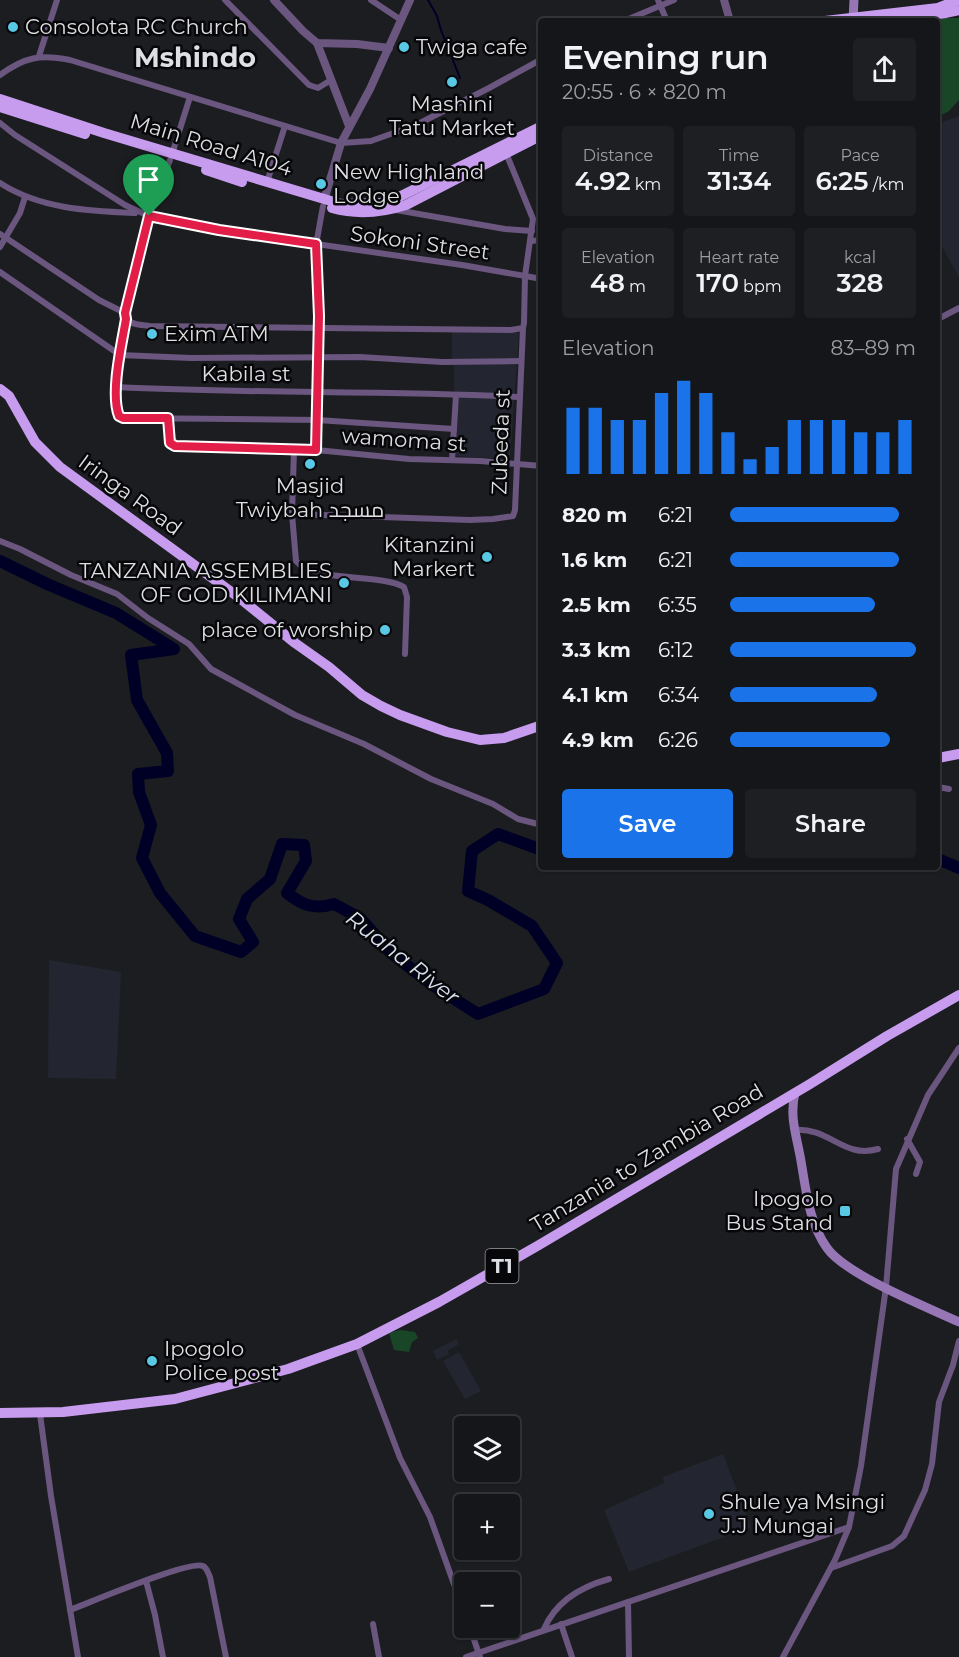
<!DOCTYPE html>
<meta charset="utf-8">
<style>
:root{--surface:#151619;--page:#1e1f22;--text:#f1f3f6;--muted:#9d9fa2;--line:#343538;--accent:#1a73e8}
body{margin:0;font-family:Montserrat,Cairo,sans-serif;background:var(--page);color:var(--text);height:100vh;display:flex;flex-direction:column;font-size:22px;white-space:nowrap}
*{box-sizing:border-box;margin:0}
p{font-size:20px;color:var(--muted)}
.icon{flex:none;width:33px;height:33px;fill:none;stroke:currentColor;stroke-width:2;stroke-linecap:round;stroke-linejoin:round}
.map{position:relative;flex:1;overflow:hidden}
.details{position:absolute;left:538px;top:18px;width:402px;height:852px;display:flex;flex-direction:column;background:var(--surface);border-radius:6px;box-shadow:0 2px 4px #0004,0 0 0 2px var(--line)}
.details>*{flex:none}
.controls{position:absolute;left:454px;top:1416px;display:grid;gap:12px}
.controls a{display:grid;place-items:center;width:66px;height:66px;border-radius:6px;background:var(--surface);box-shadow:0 2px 4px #0004,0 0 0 2px var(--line);font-size:30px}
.pin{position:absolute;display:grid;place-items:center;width:51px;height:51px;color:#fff;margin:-62px -26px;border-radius:50% 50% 50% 0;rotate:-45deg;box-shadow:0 0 6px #0007}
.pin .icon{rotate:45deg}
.round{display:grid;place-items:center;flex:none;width:63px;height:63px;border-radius:6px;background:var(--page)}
.overview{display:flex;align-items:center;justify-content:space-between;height:102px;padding:0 24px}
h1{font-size:33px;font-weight:600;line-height:45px}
.stats{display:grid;grid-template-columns:repeat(3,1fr);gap:9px;height:102px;padding:6px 24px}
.stats div{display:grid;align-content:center;border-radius:6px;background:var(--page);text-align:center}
.stats b{font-size:26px;font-weight:600}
.stats small{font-size:16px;font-weight:400}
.stats p{font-size:16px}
.chart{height:168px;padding:12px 24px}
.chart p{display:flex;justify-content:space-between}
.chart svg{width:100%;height:108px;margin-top:6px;stroke:var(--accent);stroke-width:6}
.action{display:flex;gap:12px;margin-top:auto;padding:12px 24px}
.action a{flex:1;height:69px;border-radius:6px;background:var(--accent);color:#fff;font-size:24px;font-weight:600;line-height:69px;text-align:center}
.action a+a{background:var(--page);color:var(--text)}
ul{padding:0 24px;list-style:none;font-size:20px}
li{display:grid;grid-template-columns:96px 72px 1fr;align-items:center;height:45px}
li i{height:15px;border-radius:8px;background:var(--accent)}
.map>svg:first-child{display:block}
.built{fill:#232630}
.green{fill:#1a4628}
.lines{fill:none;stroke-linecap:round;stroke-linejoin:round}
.stream{stroke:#000026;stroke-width:2}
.river{stroke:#000026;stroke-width:12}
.minor{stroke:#6a567e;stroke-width:6}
.tertiary{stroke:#6a567e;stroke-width:8}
.secondary{stroke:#9776b6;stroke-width:9}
.trunk{stroke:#c79cee;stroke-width:10}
.route-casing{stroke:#fff;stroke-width:12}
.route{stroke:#e11d48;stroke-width:8}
.poi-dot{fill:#58c8e4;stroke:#070709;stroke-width:2}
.labels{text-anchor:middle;stroke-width:5;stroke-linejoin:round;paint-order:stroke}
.shield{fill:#070709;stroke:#9e9ea1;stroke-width:1.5}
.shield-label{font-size:20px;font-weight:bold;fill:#dedfe2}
.poi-label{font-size:21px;fill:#dedfe2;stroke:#070709;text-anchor:start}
.street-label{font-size:21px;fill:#dedfe2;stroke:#070709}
.water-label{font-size:22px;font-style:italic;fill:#d8e1f1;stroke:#070709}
.district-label{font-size:27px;font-weight:bold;fill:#dedfe2;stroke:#070709}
</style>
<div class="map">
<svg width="959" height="1657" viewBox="0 0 959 1657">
<rect width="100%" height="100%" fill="#1c1d21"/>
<g class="built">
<polygon points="959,116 959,277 940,243 938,243 938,127 945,121"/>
<polygon points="452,332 519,333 510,459 454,456 454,364 452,364"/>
<polygon points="49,960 121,972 116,1079 48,1078"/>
<polygon points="456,1339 459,1344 448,1350 449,1354 437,1360 433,1351"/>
<polygon points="459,1352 481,1391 465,1399 443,1361"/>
<polygon points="723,1454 751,1527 629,1572 604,1510 664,1483 663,1477"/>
</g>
<g class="green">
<polygon points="945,18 959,18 959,100 949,111 938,117 938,21 926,21"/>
<polygon points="400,1330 415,1332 418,1338 412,1342 409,1352 394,1350 389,1333"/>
</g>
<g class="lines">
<polyline class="stream" points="428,0 437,16 441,30 460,78"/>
<g class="river">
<path d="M0,561l47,23 69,29 58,36 -43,6 6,45 30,53 1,18 -30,3 1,18 12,33 -9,33 18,35 35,43 46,16 12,-10 -14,-23 8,-20 23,-20 12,-35 22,1 2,16 -19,32c15,12 27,17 47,11l26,14 31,35 43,33 44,28 66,-25 13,-26 -25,-37 -44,-26 -20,-9 4,-40 26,-17 44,16"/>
<polyline points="938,859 959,868"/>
</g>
<g class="minor">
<polyline points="225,0 309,85 318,88 331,80"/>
<polyline points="371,0 401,20"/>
<polyline points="658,0 667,21"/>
<polyline points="624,21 674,0"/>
<polyline points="39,56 57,0"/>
<path d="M0,75c25,-18 40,-21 70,-15l271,83 30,-2 45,-16 73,-37 53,-29"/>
<polyline points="0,123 15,135 125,205 149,216 219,230 462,265 542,279"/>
<polyline points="172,154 190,97"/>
<path d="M170,160l-21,56 -22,87c-4,21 4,21 23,23l361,4 12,-2 1,-5 1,-47 8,-57 -27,-66"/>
<polyline points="267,182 285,126"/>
<path d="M0,183c40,26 89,28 135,30"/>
<polyline points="396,210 505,229 532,231"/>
<polyline points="0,234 99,300 125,313"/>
<polyline points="531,241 542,240"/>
<polyline points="0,247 20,213 25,197"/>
<polyline points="0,272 120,355 191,358 360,357 442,362 520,361"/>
<path d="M126,319c-4,25 -16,74 -7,97l4,2 194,2 137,9"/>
<polyline points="938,319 959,308"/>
<path d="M117,387c133,7 268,3 401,10"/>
<polyline points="168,418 170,443 175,446 316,450 409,459 480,461 542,466"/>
<path d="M294,450l-2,64 4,47c17,22 83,12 108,26l3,10 -2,57"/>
<polyline points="316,450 319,316 316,245 323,206"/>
<polyline points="452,460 456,395"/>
<polyline points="292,514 470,520 493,519 513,516 515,510 523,328"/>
<polyline points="0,541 20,549 71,575 117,594 148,618 189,644 211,669 295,715 364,744 431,779 493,804 518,819 542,825"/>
<polyline points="938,787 949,789"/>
<path d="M794,1130c36,-3 49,29 84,19"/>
<polyline points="907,1139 920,1162 916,1174"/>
<polyline points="357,1344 400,1458 430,1517 465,1615"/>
<polyline points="40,1414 51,1496 78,1657"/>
<polyline points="831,1568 892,1546 904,1536 925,1490 932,1464 939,1402 953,1365 959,1341"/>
<polyline points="146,1581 155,1615 163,1657"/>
<polyline points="628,1602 629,1657"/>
<path d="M70,1610c19,-7 119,-50 133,-44 4,2 5,7 7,11l16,80"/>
<polyline points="373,1624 379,1657"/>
<polyline points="561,1624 572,1657"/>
<polyline points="470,1628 480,1657"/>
<path d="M544,1629c12,-28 36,-42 65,-50"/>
<polyline points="466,1657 849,1527"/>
<polyline points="783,1657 835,1560 849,1527 861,1466 886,1287 896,1169 928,1095 959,1048"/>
</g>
<g class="tertiary">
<polyline points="274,0 303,31 317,43 357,44 389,48"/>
<polyline points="724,0 730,21"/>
<polyline points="317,43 349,126"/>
<polyline points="324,200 341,143 370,89 410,0"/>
</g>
<g class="secondary">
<polyline points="853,21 854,0"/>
<path d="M795,1093c-6,24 2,44 6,68 5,29 8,62 26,87 19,27 100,59 132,74"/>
</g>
<g class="trunk">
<polyline points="825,21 938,8 958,0"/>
<polyline points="888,21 946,13 959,10"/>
<polyline points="0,99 104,133 341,204 380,203 395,199 542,126"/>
<polyline points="0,107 85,134"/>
<polyline points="206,170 242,182"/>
<path d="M332,208c25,7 49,5 74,-3l136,-70"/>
<polyline points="0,389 9,396 35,442 60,467 241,599 295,643 329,667 362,695 381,706 400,715 447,732 480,740 504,738 542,725"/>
<polyline points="938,758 959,754"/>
<polyline points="0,1413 63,1412 175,1399 288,1369 357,1344 439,1302 539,1245 810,1084 887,1036 959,995"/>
</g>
</g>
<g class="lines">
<g class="route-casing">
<path id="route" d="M149,216l70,14 97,14 3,72 -3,134 -141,-4 -5,-3 -2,-25h-45l-4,-2c-9,-23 3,-73 7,-97l-1,-6z"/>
</g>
<use href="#route" class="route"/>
</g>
<g class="poi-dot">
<circle cx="13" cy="27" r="6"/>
<circle cx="404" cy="47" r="6"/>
<circle cx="452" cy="82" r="6"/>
<circle cx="321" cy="184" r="6"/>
<circle cx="152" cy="334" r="6"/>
<circle cx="310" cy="464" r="6"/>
<circle cx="487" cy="557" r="6"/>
<circle cx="344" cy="583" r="6"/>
<circle cx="385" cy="630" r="6"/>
<rect x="839" y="1205" width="12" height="12" rx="3"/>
<circle cx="152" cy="1361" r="6"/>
<circle cx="709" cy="1514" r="6"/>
</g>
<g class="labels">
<rect class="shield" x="485.5" y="1249" width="33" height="34" rx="4.5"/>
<g class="shield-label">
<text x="502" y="1273">T1</text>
</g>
<g class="poi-label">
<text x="25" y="34">Consolota RC Church</text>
<text x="416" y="54">Twiga cafe</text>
<text x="452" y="111" text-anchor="middle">Mashini<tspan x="452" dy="24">Tatu Market</tspan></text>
<text x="333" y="179">New Highland<tspan x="333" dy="24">Lodge</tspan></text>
<text x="164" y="341">Exim ATM</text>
<text x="310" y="493" text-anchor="middle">Masjid<tspan x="310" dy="24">Twiybah مسجد</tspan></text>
<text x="475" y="552" text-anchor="end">Kitanzini<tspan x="475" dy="24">Markert</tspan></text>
<text x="332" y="578" text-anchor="end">TANZANIA ASSEMBLIES<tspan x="332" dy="24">OF GOD KILIMANI</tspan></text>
<text x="373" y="637" text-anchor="end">place of worship</text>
<text x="833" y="1206" text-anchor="end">Ipogolo<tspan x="833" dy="24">Bus Stand</tspan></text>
<text x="164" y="1356">Ipogolo<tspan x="164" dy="24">Police post</tspan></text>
<text x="721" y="1509">Shule ya Msingi<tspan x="721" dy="24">J.J Mungai</tspan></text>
</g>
<g class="street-label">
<text transform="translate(211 145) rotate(17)" y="7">Main Road A104</text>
<text transform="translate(420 243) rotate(8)" y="7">Sokoni Street</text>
<text x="246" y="381">Kabila st</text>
<text transform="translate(404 440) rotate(4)" y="7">wamoma st</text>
<text transform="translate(501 442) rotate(-88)" y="7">Zubeda st</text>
<text transform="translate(130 495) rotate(36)" y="7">Iringa Road</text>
<text transform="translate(647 1158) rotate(-31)" y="7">Tanzania to Zambia Road</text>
</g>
<g class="water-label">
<text transform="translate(403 957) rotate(38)" y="8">Ruaha River</text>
</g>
<g class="district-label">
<text x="195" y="67">Mshindo</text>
</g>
</g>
</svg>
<div class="controls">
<a><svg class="icon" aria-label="layers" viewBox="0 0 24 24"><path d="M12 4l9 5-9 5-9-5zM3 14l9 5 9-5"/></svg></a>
<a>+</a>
<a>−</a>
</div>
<div class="pin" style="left:149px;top:216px;background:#1e9e55"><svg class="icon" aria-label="arrive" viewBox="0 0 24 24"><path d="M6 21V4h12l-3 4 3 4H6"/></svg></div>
<section class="details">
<div class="overview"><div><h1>Evening run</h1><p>20:55 · 6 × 820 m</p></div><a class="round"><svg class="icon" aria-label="share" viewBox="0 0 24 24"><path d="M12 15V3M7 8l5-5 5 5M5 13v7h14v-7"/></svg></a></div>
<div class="stats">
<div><p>Distance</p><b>4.92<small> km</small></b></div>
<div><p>Time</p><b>31:34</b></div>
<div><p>Pace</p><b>6:25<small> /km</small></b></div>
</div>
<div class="stats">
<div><p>Elevation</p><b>48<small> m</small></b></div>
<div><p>Heart rate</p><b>170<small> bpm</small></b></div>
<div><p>kcal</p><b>328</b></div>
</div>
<div class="chart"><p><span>Elevation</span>83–89 m</p>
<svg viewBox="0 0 160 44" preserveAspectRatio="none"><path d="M5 44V17M15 44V17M25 44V22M35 44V22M45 44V11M55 44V6M65 44V11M75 44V27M85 44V38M95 44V33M105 44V22M115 44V22M125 44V22M135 44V27M145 44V27M155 44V22"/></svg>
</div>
<ul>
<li><b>820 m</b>6:21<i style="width:91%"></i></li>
<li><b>1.6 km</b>6:21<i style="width:91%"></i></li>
<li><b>2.5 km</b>6:35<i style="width:78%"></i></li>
<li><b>3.3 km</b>6:12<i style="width:100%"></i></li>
<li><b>4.1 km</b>6:34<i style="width:79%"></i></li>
<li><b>4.9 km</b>6:26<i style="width:86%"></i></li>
</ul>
<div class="action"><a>Save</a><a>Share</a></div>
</section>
</div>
